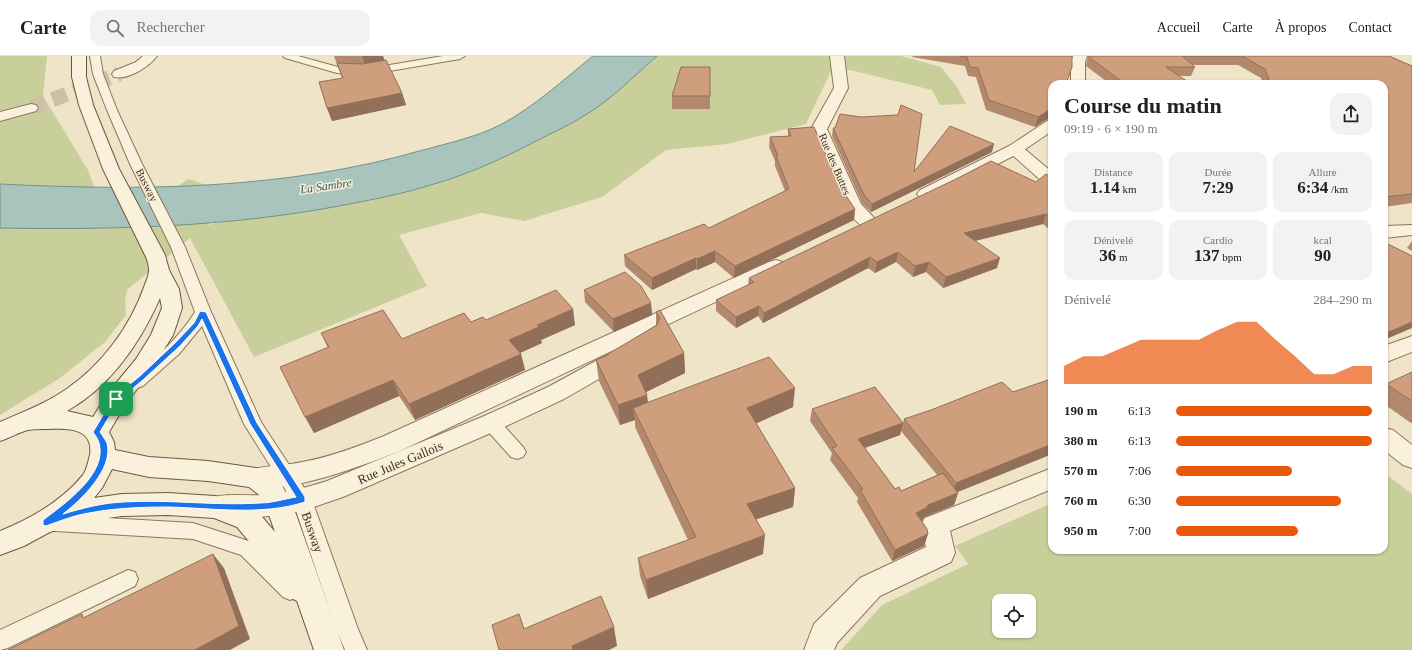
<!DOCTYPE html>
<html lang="fr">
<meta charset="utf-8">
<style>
:root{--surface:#fff;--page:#f2f2f2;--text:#222;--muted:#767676;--line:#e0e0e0;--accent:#ea580c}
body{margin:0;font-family:"Times New Roman",serif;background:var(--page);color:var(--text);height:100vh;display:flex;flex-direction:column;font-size:15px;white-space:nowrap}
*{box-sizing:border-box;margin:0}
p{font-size:13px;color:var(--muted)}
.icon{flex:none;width:22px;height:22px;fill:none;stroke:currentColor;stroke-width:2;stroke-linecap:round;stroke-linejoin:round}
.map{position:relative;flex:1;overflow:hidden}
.side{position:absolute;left:1048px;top:24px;width:340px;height:474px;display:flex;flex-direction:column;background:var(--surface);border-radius:12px;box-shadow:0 1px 3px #0004}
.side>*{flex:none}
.tools{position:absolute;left:992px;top:538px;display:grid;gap:8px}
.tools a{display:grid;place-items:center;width:44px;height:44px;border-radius:8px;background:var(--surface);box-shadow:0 1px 3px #0004;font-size:20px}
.pin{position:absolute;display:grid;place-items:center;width:34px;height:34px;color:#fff;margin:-17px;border-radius:8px;box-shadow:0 2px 6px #0006}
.round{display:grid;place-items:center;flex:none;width:42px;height:42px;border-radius:12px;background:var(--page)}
.overview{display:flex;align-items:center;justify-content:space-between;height:68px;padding:0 16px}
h1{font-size:22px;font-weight:600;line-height:30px}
.metrics{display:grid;grid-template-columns:repeat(3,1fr);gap:6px;height:68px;padding:4px 16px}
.metrics div{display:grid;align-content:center;border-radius:10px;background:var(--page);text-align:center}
.metrics b{font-size:17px;font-weight:600}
.metrics small{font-size:11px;font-weight:400}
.metrics p{font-size:11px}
.chart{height:112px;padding:8px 16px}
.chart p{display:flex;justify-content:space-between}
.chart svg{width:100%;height:72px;margin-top:4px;fill:var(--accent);opacity:.7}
ul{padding:0 16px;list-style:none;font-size:13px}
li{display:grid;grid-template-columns:64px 48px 1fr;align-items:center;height:30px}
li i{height:10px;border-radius:5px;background:var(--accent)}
header{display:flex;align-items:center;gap:24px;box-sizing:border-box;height:56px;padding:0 20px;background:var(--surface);border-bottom:1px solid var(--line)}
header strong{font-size:19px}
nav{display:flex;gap:22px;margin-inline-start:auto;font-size:14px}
.search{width:280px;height:36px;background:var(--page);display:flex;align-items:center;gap:10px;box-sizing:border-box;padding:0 14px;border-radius:12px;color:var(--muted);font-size:15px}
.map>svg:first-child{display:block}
.green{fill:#c9cf9b;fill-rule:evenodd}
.water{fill:#a9c4bc;stroke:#6f938a}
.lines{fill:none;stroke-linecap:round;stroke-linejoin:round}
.minor-tunnel{stroke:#ccc0a6;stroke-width:15;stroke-dasharray:15 8;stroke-linecap:butt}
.service-casing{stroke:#8d765c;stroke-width:2}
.pedestrian-casing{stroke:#8d765c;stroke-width:2}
.minor-casing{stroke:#8d765c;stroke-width:2}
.tertiary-casing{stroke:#8d765c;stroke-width:2}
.secondary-casing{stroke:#6f573f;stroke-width:2}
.service{fill:#faf1dc;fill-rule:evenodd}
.pedestrian{fill:#faf1dc;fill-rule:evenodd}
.minor{fill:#faf1dc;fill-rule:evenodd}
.tertiary{fill:#faf1dc;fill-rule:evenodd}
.secondary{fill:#faf1dc;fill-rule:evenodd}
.wall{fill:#b2896c;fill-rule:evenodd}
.shaded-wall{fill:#916f58}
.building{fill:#cf9f7d;stroke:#916f58}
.route{fill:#1a73e8;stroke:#fff;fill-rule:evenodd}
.labels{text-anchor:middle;stroke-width:3;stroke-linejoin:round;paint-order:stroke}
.far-street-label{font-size:11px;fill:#3d2e20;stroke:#f7eed8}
.far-water-label{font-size:12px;font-style:italic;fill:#2f5d5a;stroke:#f7eed8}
.street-label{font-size:13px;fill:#3d2e20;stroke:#f7eed8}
</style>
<header>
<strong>Carte</strong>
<div class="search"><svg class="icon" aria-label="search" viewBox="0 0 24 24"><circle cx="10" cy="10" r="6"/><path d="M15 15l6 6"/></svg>Rechercher</div>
<nav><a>Accueil</a><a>Carte</a><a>À propos</a><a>Contact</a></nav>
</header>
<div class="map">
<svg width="1412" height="594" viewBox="0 0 1412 594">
<rect width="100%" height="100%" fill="#f0e4c8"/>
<g class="green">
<polygon points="0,0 47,0 43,40 88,114 109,172 189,123 239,141 207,169 421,127 644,0 901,0 941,11 957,31 966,48 940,49 932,34 850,14 831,15 806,68 727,88 666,94 602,141 524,165 481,157 399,179 427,230 254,301 190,182 127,234 125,245 126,259 105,286 60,322 0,359"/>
<path d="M1384,417l28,21v156h-571l41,-45 86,-41 -13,-18 97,-43v47h332zM999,545h30v30h-30z"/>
</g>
<path class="water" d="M593,0h64c-23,20 -44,42 -70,58 -15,10 -31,17 -47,25 -34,18 -68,34 -106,45 -31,10 -64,16 -95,22 -112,21 -226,24 -339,22v-44c142,7 285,6 423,-34 26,-7 53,-13 77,-25 34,-18 63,-45 93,-69z"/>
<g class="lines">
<polyline class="minor-tunnel" points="31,52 119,18"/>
<g class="service-casing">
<g id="service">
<path d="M90,0h10l3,18 14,36 25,54 43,83 26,65 50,110 51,78 46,129 9,21h-22l-9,-21 -43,-127 -49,-78 -42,-98 -23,28 -36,32 -6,2 -6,-2 -2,-4 2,-4c24,-19 48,-40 64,-66l-24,-65 -41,-83 -23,-54 -14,-36z"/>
<polygon points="283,0 298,0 338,11 366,13 443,0 465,0 460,3 366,19 337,17 285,2"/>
<polygon points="491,360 497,362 523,391 526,396 523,401 517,403 511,401 485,372 482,367 485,362"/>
<polygon points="55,459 193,467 255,487 297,527 301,534 297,541 290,544 283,541 241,499 193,483 55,475 48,473 45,467 48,461"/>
<polygon points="128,514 135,516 138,523 135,530 8,592 0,594 0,574"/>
</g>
</g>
<g class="pedestrian-casing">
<polygon id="pedestrian" points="935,459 945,462 949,470 955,497 951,506 880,540 837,587 834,594 804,594 814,568 860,522 926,491 921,470 925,462"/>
</g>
<g class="minor-casing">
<g id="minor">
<path d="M143,0h14c-8,11 -29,24 -43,21l-2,-3 2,-3 22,-9z"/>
<path d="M830,0h14l4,32 -21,41 34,75 17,18 -3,4c-4,1 -8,2 -12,0 -21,-10 -42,-74 -52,-97l23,-41z"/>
<polygon points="31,48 36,49 38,52 36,55 0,65 0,56"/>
<polygon points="1015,88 1021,90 1052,116 1052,130 1046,129 1009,96 1007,93 1009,90"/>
<polygon points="1412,169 1412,179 1384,182 1384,170"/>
<polygon points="1412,280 1412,296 1384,307 1384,290"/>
<polygon points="1384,372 1393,374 1412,389 1412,412 1403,409 1384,394"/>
<polygon points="1052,412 1052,433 935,481 925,478 921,470 925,462"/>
</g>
</g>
<g class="tertiary-casing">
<g id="tertiary">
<polygon points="1073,0 1087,0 1085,6 1085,28 1071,28 1071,6"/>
<polygon points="1052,63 1052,75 1021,96 932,142 926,143 920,142 917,138 920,134 1009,90 1047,65"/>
<path d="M776,204l7,2 3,4 -3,4 -381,180c-35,14 -119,47 -155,35l-4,-7 4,-7c17,-6 37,-5 55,-9 28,-5 55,-15 82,-26l385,-174z"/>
<path d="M624,291l8,3 3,5 -3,5 -68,39 -64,30 -157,68 -41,14 -41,6 -46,1 -9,-3 -4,-8 4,-8c17,-6 36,-3 55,-4 23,-2 45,-7 66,-14l155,-64 66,-30 68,-37z"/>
</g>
</g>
<g class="secondary-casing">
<path id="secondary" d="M72,0h14v21l7,28 26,64 46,86 4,15 10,19 3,19 -9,27 -21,34 -27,36 -16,27 5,10 1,8 34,7 59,4 48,7 9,3 16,13 11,19 52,147h-30l-17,-49 -8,-4 -21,-33 -31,-37 -23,-9 -46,-3 -46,1 -34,5 -38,11 -26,14 -24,9v-24c30,-12 62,-30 83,-56 4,-6 5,-13 7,-20 4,-28 -24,-27 -43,-26 -6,0 -13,0 -19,1 -9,2 -18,8 -28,11v-19c23,-10 47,-19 68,-34 34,-24 62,-61 76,-101 2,-5 5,-12 5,-17 0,-5 -2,-11 -4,-15l-42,-86 -24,-64 -7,-28zM160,242l2,10 -11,27 -15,24 -28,34 -15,24 -26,-6c44,-25 73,-68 93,-113zM112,413l37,8 59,4 41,6 14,11 12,34 -18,-21 -42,-15 -47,-3 -46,1 -28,4 8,-10z"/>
</g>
<use href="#service" class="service"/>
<use href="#pedestrian" class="pedestrian"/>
<use href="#minor" class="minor"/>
<use href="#tertiary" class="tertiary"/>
<use href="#secondary" class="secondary"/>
</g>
<g class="wall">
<polygon points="334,0 383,0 384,5 402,37 406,49 332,65 327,52 342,22"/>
<polygon points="913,0 1072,0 1072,11 1066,28 1052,28 1046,64 1035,71 986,54 976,21 968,20 965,10 912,1"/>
<polygon points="1088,0 1389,0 1412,10 1412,147 1384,151 1384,28 1263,28 1261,22 1238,9 1192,9 1195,11 1191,20 1179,20 1191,28 1110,28 1086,10"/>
<polygon points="710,11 710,53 672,53 672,40"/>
<polygon points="833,72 835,72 914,116 992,96 871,156 862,147 832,80"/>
<polygon points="788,73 840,131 855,153 854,164 734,222 715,206 697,214 696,213 652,234 625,210 624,199 709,172 785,135 775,110 775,105 769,91 770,81 788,80"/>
<polygon points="1049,120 1052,121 1052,176 1043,168 975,185 997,212 943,232 926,216 913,221 896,206 875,217 868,212 763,267 758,260 736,272 716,255 716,244 748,229 749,222 1036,126"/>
<polygon points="1412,185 1412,195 1407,192"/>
<polygon points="584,234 651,247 652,259 614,276 585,246"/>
<polygon points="660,254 684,297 685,317 646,336 648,346 793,351 756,367 795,432 793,451 756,463 763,498 648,543 640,520 638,502 688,484 635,371 635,364 620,369 599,325 596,304 608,299 656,269 656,256"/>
<polygon points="471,266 575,269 541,284 542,287 520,297 521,298 525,314 415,364 399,340 314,377 280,311 328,292 321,277 402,283"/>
<polygon points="1412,316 1412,366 1411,367 1384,348 1384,331 1386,328"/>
<path d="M1052,326v72l-94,38 -4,13 -30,12 -2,3 -1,1 7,13 -4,12 -32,15 -35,-59 1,-4 -28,-38 2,-7 -22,-32 2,-12 91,14 1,-4zM901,375l36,44 -36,16 -6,-2 -30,-41 35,-13z"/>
</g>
<g class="shaded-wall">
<polygon points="362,0 383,0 386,8 366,11"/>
<polygon points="402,37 406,49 332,65 327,52"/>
<polygon points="1052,53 1052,62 1046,64 1035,71 1038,61 1049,54"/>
<polygon points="994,88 992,96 871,156 872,148"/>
<polygon points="855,153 854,164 734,222 735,210"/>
<polygon points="1046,158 1043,168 962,188 964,177"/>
<polygon points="715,195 715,206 697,214 697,203"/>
<polygon points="898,196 896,206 875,217 877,206"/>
<polygon points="870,201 868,212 763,267 764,257"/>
<polygon points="696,202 696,213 652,234 652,222"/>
<polygon points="1000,202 997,212 943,232 946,221"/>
<polygon points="929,206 926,216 913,221 915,210"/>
<polygon points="651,247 652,259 614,276 613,263"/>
<polygon points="759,250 758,260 736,272 736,261"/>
<polygon points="573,253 575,269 541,284 542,287 513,300 509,284 537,269"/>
<polygon points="1412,266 1412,272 1384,284 1384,278"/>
<polygon points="684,297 685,317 640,339 638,319"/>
<polygon points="521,298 525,314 415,364 409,348"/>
<polygon points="393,324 399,340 314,377 305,361"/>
<polygon points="795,332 793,351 746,372 747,352"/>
<polygon points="647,339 649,360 633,352 635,364 620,369 618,349"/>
<polygon points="903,367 900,379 856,395 858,383"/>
<polygon points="1052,388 1052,398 952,438 956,427"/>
<polygon points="795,432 793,451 746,467 747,448"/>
<polygon points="958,437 954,449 924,461 922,464 912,469 916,457 928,449"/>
<polygon points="928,478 924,490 892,505 895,494"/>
<polygon points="765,479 763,498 648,543 646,524"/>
<polygon points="213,498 224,512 250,583 230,594 195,594"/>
<polygon points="614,571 617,590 609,594 573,594 572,590"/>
</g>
<g class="building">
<polygon points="959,0 1072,0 1072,11 1066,28 1052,28 1052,53 1049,54 1038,61 989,44 978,12 970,11 967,1"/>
<polygon points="1090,0 1389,0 1412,10 1412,138 1384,141 1384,28 1271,28 1265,13 1242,0 1182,0 1195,11 1166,11 1191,28 1125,28 1089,1"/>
<polygon points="386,4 402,37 327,52 319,26 343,22 337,7 362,8"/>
<polygon points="681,11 710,11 710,40 672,40"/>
<polygon points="901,49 922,58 914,116 950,70 994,88 872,148 864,139 833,72 835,72 840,58 861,61 898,59"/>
<polygon points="814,71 840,131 855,153 735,210 715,195 697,203 696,202 652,222 624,199 704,168 709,172 789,133 776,100 778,100 770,81 791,80 788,73"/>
<polygon points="991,105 1036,126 1046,118 1049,120 1052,121 1052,163 1046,158 964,177 1000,202 946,221 929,206 915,210 898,196 877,206 870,201 764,257 759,250 736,261 716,244 754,226 749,222 956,123"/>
<polygon points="1384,186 1412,200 1412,266 1384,278"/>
<polygon points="625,216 641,230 651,247 613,263 584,234"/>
<polygon points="556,234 573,253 537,269 539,271 509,284 521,298 409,348 393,324 305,361 280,311 329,291 321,277 383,254 402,283 464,257 471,266 483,261 486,264"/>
<polygon points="660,254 684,297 638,319 647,339 618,349 596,304 608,299 608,298 657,269 660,262 656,256"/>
<polygon points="769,301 795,332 747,352 795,432 747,448 765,479 646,524 638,502 696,481 633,352"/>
<polygon points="1412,316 1412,345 1386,328"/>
<polygon points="1048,324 1051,327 1052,326 1052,388 956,427 904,363 931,354 1002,326 1013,336"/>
<polygon points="875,331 903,367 858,383 895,433 899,431 901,435 943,417 958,437 928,449 926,452 916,457 927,473 928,478 895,494 860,434 863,433 832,392 837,390 812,353"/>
<polygon points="213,498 239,570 195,594 8,594 82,558 83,562"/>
<polygon points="601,540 614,571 572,590 573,594 499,594 492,569 519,558 524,573"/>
</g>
<path class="route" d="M200,255l6,1 51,111 48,74v5c-43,14 -93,6 -137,5 -26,0 -53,1 -79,6 -14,2 -29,8 -43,13l-3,-1v-5c20,-15 65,-46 56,-77 -1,-4 -4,-8 -6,-11l21,-35 26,-21 35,-33 19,-20zM202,263l48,105 46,73c-12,2 -24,6 -36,6 -46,3 -91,-4 -137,-1 -21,1 -40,6 -60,12 18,-14 51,-45 44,-71 -2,-4 -5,-8 -7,-11l19,-32 25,-21 36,-33 18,-20z"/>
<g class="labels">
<g class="far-street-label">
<text transform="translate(835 108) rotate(67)" y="4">Rue des Buttes</text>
<text transform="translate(147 129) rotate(63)" y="4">Busway</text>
</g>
<g class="far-water-label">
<text transform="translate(326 130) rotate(-8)" y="4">La Sambre</text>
</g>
<g class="street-label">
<text transform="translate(400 406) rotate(-23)" y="5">Rue Jules Gallois</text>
<text transform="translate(313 476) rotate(71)" y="5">Busway</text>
</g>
</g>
</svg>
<div class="tools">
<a><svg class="icon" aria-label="locate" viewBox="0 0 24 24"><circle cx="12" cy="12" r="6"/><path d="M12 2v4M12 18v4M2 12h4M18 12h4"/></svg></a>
</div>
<div class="pin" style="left:116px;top:343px;background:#1e9e55"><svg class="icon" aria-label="arrive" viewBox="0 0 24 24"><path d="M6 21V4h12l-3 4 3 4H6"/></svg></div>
<section class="side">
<div class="overview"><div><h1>Course du matin</h1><p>09:19 · 6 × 190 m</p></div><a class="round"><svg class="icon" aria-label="share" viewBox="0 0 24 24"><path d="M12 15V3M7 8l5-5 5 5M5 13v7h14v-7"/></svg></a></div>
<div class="metrics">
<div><p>Distance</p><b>1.14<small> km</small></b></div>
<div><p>Durée</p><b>7:29</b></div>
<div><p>Allure</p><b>6:34<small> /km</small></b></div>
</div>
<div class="metrics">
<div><p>Dénivelé</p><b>36<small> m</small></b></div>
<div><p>Cardio</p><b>137<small> bpm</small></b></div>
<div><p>kcal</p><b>90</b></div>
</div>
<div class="chart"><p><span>Dénivelé</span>284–290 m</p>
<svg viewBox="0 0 160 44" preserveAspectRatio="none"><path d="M0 44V33L10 27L20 27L30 22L40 17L50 17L60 17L70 17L80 11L90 6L100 6L110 17L120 27L130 38L140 38L150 33L160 33V44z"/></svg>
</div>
<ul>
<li><b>190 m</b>6:13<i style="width:100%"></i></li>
<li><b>380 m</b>6:13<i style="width:100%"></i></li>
<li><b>570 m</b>7:06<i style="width:59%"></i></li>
<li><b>760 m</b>6:30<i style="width:84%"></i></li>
<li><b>950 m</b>7:00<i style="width:62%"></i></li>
</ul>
</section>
</div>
